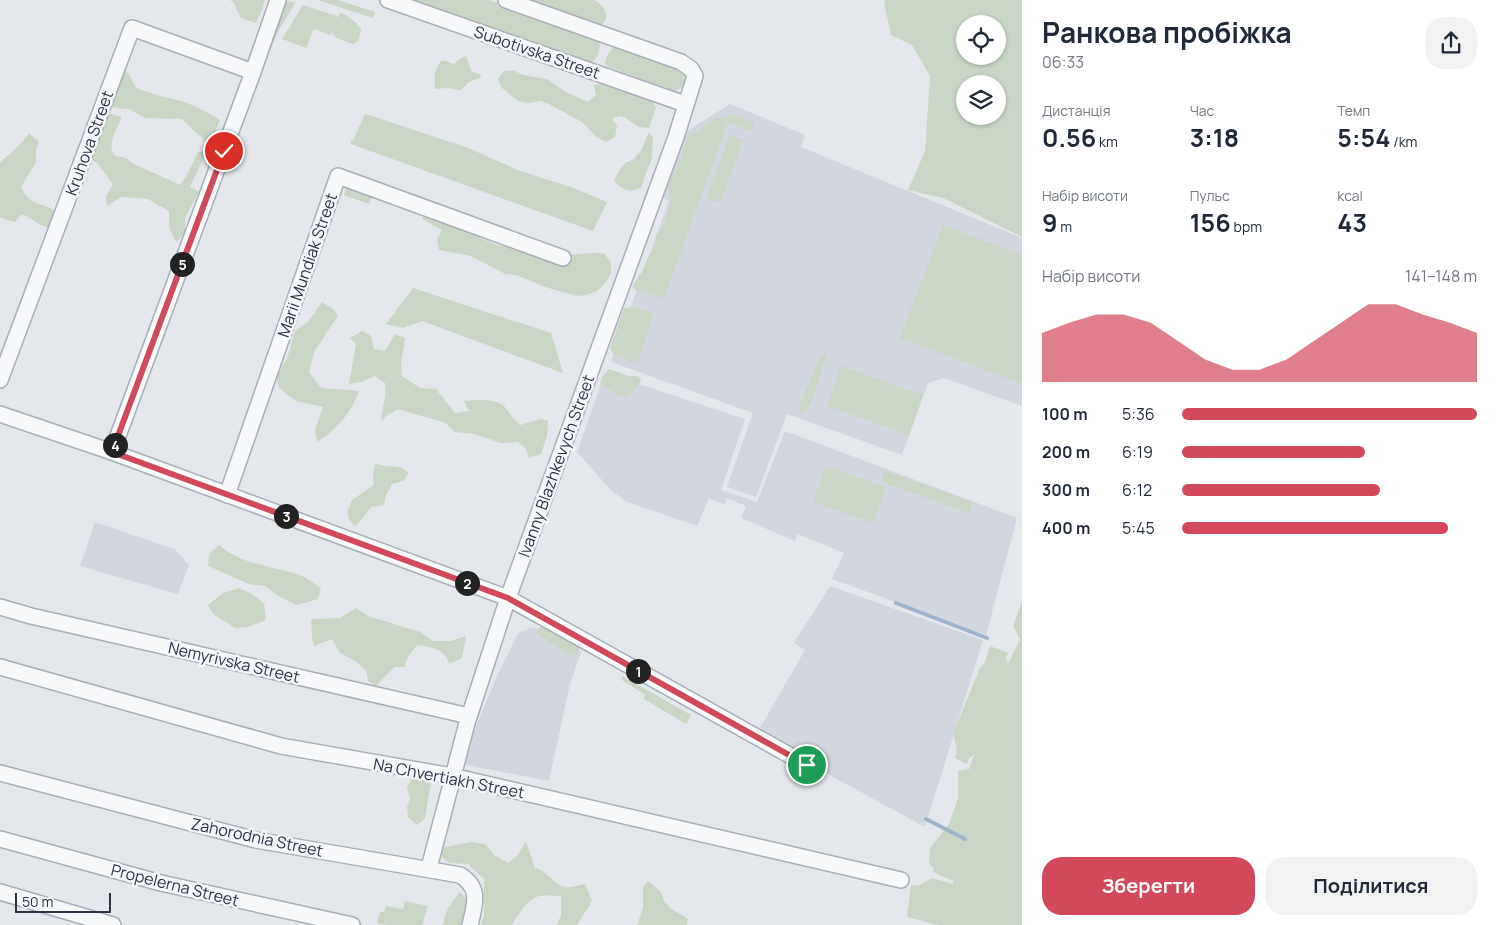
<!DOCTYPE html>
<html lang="uk">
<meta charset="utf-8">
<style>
:root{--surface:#fff;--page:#f2f2f3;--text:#1f2937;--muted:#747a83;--accent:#d1495b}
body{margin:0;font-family:Manrope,sans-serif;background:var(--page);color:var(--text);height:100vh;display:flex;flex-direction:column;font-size:19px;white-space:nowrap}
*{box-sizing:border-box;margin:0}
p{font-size:16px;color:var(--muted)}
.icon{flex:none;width:28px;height:28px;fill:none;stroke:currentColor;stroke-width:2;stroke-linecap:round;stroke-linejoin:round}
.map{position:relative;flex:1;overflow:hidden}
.details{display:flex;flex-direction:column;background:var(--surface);width:475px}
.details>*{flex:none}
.controls{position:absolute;left:956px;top:15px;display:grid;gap:10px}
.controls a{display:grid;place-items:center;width:50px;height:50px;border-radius:50%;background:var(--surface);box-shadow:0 1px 4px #0004;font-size:25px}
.scale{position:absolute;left:15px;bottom:12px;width:96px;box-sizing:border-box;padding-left:5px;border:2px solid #2b3445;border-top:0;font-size:14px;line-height:18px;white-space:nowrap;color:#2b3445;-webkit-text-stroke:4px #f4f6f9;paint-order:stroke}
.pin{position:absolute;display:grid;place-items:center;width:42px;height:42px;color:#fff;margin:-21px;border:2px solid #fff;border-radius:50%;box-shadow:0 1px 5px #0007}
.km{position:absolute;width:25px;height:25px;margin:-12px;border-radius:50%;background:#222;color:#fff;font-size:14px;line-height:25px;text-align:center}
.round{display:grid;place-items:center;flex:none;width:52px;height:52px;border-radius:20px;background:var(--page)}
.headline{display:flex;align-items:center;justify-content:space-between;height:85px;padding:0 20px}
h1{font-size:28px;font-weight:700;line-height:38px}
.metrics{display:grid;grid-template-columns:repeat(3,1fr);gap:8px;height:85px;padding:5px 20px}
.metrics div{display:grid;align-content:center}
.metrics b{font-size:25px;font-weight:700}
.metrics small{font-size:14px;font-weight:400}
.metrics p{font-size:14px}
.chart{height:140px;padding:10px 20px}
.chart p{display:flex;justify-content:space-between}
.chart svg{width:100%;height:90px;margin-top:5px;fill:var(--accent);opacity:.7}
.cta{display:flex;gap:10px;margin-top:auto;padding:10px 20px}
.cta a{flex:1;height:58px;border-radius:20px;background:var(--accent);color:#fff;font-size:20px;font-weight:700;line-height:58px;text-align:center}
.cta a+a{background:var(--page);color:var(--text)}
ul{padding:0 20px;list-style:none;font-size:16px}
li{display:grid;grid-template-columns:80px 60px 1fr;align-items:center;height:38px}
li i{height:12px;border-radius:6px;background:var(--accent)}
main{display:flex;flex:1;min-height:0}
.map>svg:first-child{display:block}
.built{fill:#d2d6de}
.green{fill:#c9d6c5;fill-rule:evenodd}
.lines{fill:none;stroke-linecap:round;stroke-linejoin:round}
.stream{stroke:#9fb4cc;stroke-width:4}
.minor-casing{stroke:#a9aeb7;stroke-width:18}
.minor{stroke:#f7f8fa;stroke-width:15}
.route-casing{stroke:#fff;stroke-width:10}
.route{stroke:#d1495b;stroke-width:6}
.labels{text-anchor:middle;stroke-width:5;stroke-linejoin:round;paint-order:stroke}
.street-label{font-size:16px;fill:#2b3445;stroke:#f4f6f9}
</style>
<main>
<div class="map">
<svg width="1022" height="925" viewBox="0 0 1022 925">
<rect width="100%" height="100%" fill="#e4e7ec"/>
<g class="built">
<polygon points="730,104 805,135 801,147 1022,238 1022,406 944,378 928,383 902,455 787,414 756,497 727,487 753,413 611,362 669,201 660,196 684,133"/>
<polygon points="605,373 745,419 721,490 757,502 785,431 1017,518 986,635 832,579 844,553 798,534 795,541 741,518 746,506 727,498 724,504 709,498 697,526 625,501 610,489 577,452"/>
<polygon points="95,522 174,549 189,565 178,594 80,566"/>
<polygon points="830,586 983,640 925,827 756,735 805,650 794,643"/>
<polygon points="530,628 540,628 581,652 570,684 549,781 467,765 463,757 497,676 518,633"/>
</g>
<g class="green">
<polygon points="230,0 265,0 262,10 256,23 241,18 233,2"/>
<polygon points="284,0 295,3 279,30 271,48 266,45"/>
<polygon points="318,0 338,0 375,12 373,18"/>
<path d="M403,0h86l107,37c7,7 3,17 -2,24l-7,3z"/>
<path d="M514,0h80c11,5 18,20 5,26z"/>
<path d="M885,0h137v237l-79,-39 -35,-8 17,-39 5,-75 -18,-31 -21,-10 -7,-33zM965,24h33v32h-33zM965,84h33v32h-33z"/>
<path d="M303,5l34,11v2l4,-5c9,4 15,9 20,16l-2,11 -6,4 -17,-6 -4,-6 -2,3 -16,-6 -8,19 -24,-9z"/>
<path d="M618,45l57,18 9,9 1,9 -4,7 -6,3 -67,-24 -3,-3c1,-8 5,-16 13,-19z"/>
<path d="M466,56l5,15 10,4 -1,3 -11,4 -8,8 -14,-2 -12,1c-1,-12 -1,-20 7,-29l12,4 6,-5z"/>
<path d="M124,69l6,7 6,12c15,6 30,9 45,13 14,4 27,12 39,19l-11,25 -27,-26 -37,-1 -16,-9 -21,-2z"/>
<polygon points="513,70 523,75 547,79 564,91 588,102 596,95 594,85 604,84 623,91 652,99 656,108 649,128 639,127 622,116 612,118 617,126 615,137 606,142 596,137 582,122 549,104 540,101 529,103 518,101 502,88 498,79 504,71"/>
<path d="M105,112l17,5c-5,12 -16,28 -7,39l11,2 6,5 48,22 6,-8 12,-25 9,-1 -17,36 9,5 -14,26v15l-9,9 -7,-14v-17l-21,-12 -27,-2 -14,9 -1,-10 7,-12 -17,-22 -9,-3z"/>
<polygon points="365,114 466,147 520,171 571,187 607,202 593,231 351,144 350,141 353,140"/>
<path d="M732,114l22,9 -3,8 -23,-9 -64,176c-10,-4 -28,-4 -32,-12l11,-16 5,-13 7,-9 1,-12 6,-7 10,-29 -4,-4 3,-20 5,-5 12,-35 15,-8 5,-6 8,-4h7z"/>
<path d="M649,132l4,5 -1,21 -8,20 -3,10c-12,5 -19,2 -27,-8l5,-9 6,-8 9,-4 7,-8z"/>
<path d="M29,133l10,9 -3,8v12l-15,25c8,18 18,15 33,23v8l-5,10c-10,-2 -17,-10 -27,-14l-7,8 -8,-2 -7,-3v-54c10,-10 21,-18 29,-30z"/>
<polygon points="730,135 743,140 720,203 706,198"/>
<polygon points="348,184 373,194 369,204 344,195"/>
<path d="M426,212l70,33 68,8c14,4 27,-2 41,1l6,9v11l-6,9 -8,8 -10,4 -10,1 -32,-9 -29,-12 -11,-1 -34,-18 -32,-6 -2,-11 5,-9 -20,-11z"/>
<polygon points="943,225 1022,255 1022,384 900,338"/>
<polygon points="413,288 551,333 563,373 422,321 403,328 386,324"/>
<path d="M322,302l11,7 5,7 -23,34 -6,22 12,16 38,3c-8,22 -22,38 -42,51l-2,-12 8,-23 -27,-6 -17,-13 -3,-12 11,-17 8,-28 13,-9z"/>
<polygon points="635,307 654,314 637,363 614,355 610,348 624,308"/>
<path d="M362,331l9,5 3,13 11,2 10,-17 10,4 -4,26 1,12 18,12 16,1 19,24 14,-2 -5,-10c11,-1 31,-3 40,5 5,6 9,13 16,19l21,-6 7,2 -1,15 -6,18 -12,4 -3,-9 -8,-7 -17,1 -27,-9 -19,-2 -9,-9 -48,-14 -12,7 -5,5c1,-13 6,-25 4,-38l-10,-7 -14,6 -12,2 7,-40 -6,-6z"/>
<path d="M822,354l4,1 -2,7c-4,12 -11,45 -22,52l-2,-2 -1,-7z"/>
<polygon points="841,366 923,395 909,435 827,406"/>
<polygon points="609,369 629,376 636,376 641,379 640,383 628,397 621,397 600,384 602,377"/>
<path d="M376,463c14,7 21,-1 33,10l-6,8 -11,3 -6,11 -2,10 -13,2 -9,12 -7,7 -5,-5 -3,-9 5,-12 22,-15 -1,-13z"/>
<polygon points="826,466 886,487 873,523 813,502"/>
<polygon points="885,471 973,502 969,513 881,482"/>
<path d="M219,545c21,19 51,21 78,29 8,2 16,9 24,14l-3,11 -21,6 -17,-8 -15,-11 -16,-2 -41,-18 1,-12z"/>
<polygon points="239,588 252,594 264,603 266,620 248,627 235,628 213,614 208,605 223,593"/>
<polygon points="1022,601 1022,925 938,925 907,917 911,885 918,886 932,878 953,884 953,881 933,872 934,868 929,864 930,848 949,824 958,798 958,771 969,769 974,755 969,758 967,764 955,758 957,749 953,734 979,670 985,662 990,646 1008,653 1006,657 1008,664 1020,639 1013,626"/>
<path d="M356,608l12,8 52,16 13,9h18l15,-5 -4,22 -13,6c-3,-15 -19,-17 -32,-19l-8,10 -5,12h-10l-18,19 -8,-5 -2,-11 -11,-9 -15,-8 -8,-14 -18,7 -2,-9 -1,-18 29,-1z"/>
<path d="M545,623l29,16 6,9 -5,9c-14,-7 -26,-16 -39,-24l3,-5z"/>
<polygon points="622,676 691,715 686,724 644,699 645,695 622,680"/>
<polygon points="413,775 427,775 431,780 425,819 417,825 408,817 407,807 410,799 407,788"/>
<path d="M471,842l14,2 9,11 14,8 9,-7 9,-14 9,26c14,4 18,16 30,19 6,1 14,-2 20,-3l7,17 -15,24h-21l5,-9v-20c-20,-1 -28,-3 -40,15 -3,5 -6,8 -9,14h-31l3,-10v-36l-16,-15 -19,-1 -7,-6v-9z"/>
<polygon points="648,881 661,892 664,901 670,908 688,919 687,925 637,925 643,908 643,887"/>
<path d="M460,892c11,10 11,18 10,33h-28l6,-17z"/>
<polygon points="405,901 428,906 422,925 386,925 377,923 380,912 384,912 386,906 403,909"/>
</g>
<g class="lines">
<g class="stream">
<polyline points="896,603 987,638"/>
<polyline points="926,819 965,839"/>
</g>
<g class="minor-casing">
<g id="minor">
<polyline points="388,0 685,104"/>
<polyline points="0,380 132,28 253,72"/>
<polyline points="0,414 112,452 508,598 807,765"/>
<polyline points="112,452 253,72 278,0"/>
<polyline points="227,495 338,176 563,258"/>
<polyline points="0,607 31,616 469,716"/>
<polyline points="0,667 281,746 452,776 901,880"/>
<path d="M0,773l256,67 204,35c21,13 15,29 10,50"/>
<polyline points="0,839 161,883 352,925"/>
<polyline points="429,868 467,723 508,598 676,137 695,76 691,69 681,62 506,0"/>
<polyline points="0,892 113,925"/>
</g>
</g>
<use href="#minor" class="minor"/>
</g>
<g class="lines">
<g class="route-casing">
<polyline id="route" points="224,151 112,452 508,598 807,765"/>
</g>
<use href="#route" class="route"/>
</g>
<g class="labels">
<g class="street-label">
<text transform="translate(537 52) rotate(19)" y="6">Subotivska Street</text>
<text transform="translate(89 143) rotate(-70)" y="6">Kruhova Street</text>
<text transform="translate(307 265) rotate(-71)" y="6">Marii Mundiak Street</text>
<text transform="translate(556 466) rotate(-70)" y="6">Ivanny Blazhkevych Street</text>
<text transform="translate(234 662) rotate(13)" y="6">Nemyrivska Street</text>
<text transform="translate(449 778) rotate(11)" y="6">Na Chvertiakh Street</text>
<text transform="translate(257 837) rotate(12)" y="6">Zahorodnia Street</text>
<text transform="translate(175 885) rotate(14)" y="6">Propelerna Street</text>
</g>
</g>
</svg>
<div class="controls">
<a><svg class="icon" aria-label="locate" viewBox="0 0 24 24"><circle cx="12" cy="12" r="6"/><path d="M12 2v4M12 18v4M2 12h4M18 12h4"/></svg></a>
<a><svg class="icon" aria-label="layers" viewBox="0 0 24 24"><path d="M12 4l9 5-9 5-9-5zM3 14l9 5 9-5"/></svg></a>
</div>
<div class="scale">50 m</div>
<div class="pin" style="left:807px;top:765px;background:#1e9e55"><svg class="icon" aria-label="arrive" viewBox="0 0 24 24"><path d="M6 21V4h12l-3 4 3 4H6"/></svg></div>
<div class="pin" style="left:224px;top:151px;background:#d93025"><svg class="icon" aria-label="check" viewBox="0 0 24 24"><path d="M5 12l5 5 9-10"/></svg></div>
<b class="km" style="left:638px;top:671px">1</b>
<b class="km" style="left:467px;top:583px">2</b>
<b class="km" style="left:286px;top:516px">3</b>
<b class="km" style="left:115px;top:445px">4</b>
<b class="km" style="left:182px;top:264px">5</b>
</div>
<section class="details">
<div class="headline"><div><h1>Ранкова пробіжка</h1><p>06:33</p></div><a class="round"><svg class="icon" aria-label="share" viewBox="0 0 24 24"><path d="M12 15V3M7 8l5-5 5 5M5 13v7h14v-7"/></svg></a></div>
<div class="metrics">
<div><p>Дистанція</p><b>0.56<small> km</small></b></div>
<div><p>Час</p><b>3:18</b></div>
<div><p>Темп</p><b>5:54<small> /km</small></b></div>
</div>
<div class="metrics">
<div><p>Набір висоти</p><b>9<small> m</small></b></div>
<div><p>Пульс</p><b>156<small> bpm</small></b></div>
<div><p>kcal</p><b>43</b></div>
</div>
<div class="chart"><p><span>Набір висоти</span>141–148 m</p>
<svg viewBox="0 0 160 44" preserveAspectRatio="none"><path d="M0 44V20L10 15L20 11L30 11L40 15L50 24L60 33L70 38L80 38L90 33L100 24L110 15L120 6L130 6L140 11L150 15L160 20V44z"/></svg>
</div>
<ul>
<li><b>100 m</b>5:36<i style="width:100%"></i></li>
<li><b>200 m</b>6:19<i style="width:62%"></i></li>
<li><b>300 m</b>6:12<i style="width:67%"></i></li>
<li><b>400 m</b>5:45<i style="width:90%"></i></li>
</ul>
<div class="cta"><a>Зберегти</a><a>Поділитися</a></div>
</section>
</main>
